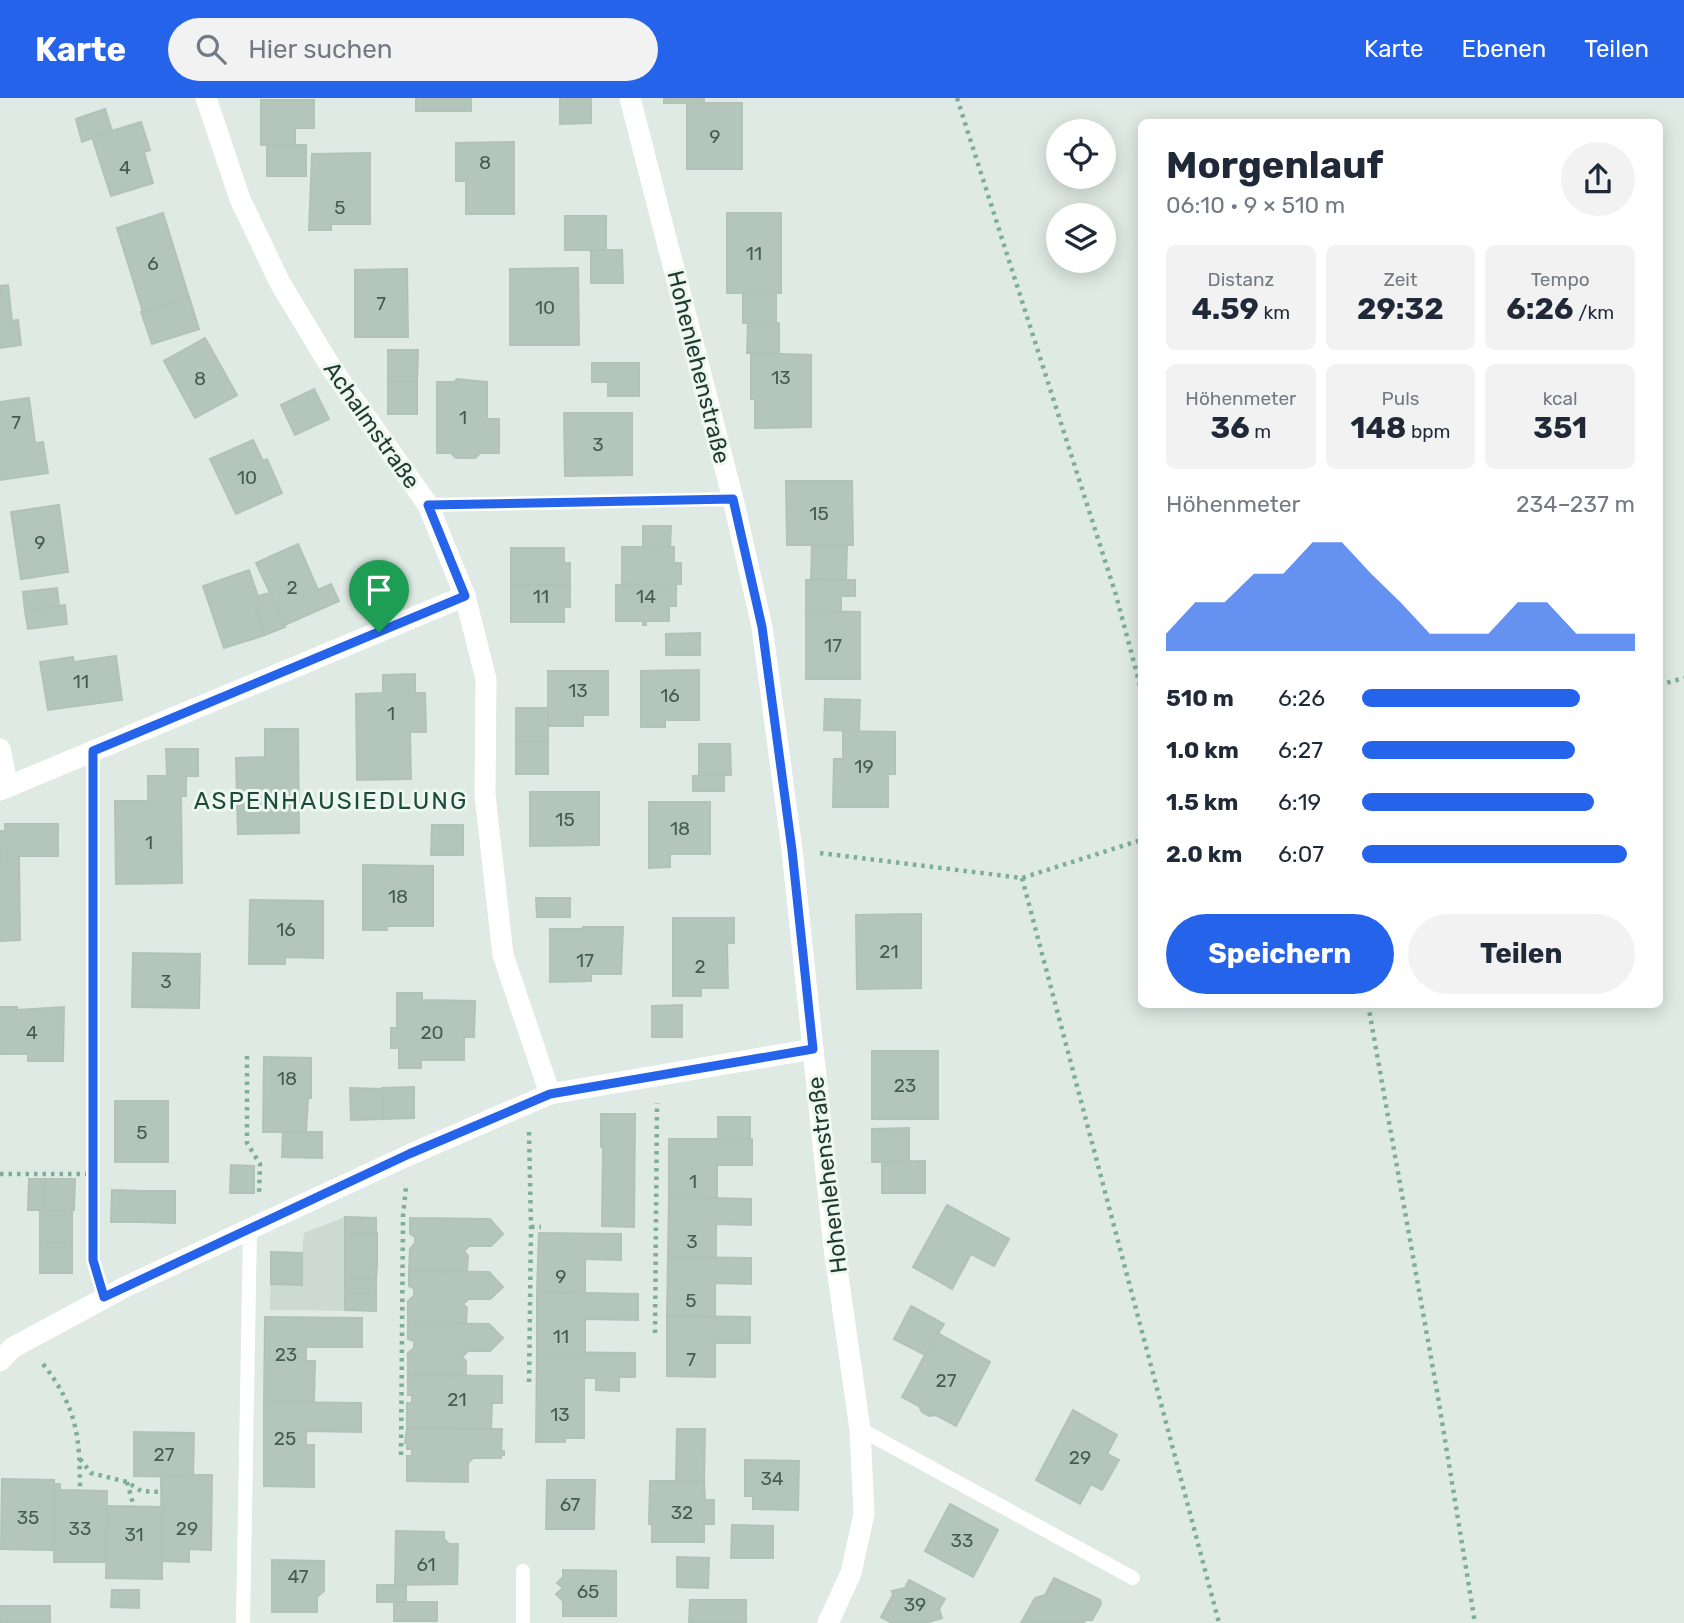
<!DOCTYPE html>
<html lang="de">
<meta charset="utf-8">
<style>
:root{--surface:#fff;--page:#f2f2f3;--text:#1f2937;--muted:#747a83;--accent:#2563eb}
body{margin:0;font-family:Rubik,sans-serif;background:var(--page);color:var(--text);height:100vh;display:flex;flex-direction:column;font-size:26px;white-space:nowrap}
*{box-sizing:border-box;margin:0}
p{font-size:23px;color:var(--muted)}
.icon{flex:none;width:38px;height:38px;fill:none;stroke:currentColor;stroke-width:2;stroke-linecap:round;stroke-linejoin:round}
.map{position:relative;flex:1;overflow:hidden}
.sheet{position:absolute;left:1138px;top:21px;width:525px;height:889px;display:flex;flex-direction:column;background:var(--surface);border-radius:10px;box-shadow:0 4px 18px #0003}
.sheet>*{flex:none}
.buttons{position:absolute;left:1046px;top:21px;display:grid;gap:14px}
.buttons a{display:grid;place-items:center;width:70px;height:70px;border-radius:50%;background:var(--surface);box-shadow:0 4px 18px #0003;font-size:35px}
.pin{position:absolute;display:grid;place-items:center;width:60px;height:60px;color:#fff;margin:-72px -30px;border-radius:50% 50% 50% 0;rotate:-45deg;box-shadow:0 0 7px #0007}
.pin .icon{rotate:45deg}
.round{display:grid;place-items:center;flex:none;width:74px;height:74px;border-radius:37px;background:var(--page)}
.summary{display:flex;align-items:center;justify-content:space-between;height:119px;padding:0 28px}
h1{font-size:38px;font-weight:700;line-height:52px}
.stats{display:grid;grid-template-columns:repeat(3,1fr);gap:10px;height:119px;padding:7px 28px}
.stats div{display:grid;align-content:center;border-radius:10px;background:var(--page);text-align:center}
.stats b{font-size:30px;font-weight:700}
.stats small{font-size:19px;font-weight:400}
.stats p{font-size:19px}
.chart{height:196px;padding:14px 28px}
.chart p{display:flex;justify-content:space-between}
.chart svg{width:100%;height:126px;margin-top:7px;fill:var(--accent);opacity:.7}
.action{display:flex;gap:14px;margin-top:auto;padding:14px 28px}
.action a{flex:1;height:80px;border-radius:42px;background:var(--accent);color:#fff;font-size:28px;font-weight:700;line-height:80px;text-align:center}
.action a+a{background:var(--page);color:var(--text)}
ul{padding:0 28px;list-style:none;font-size:23px}
li{display:grid;grid-template-columns:112px 84px 1fr;align-items:center;height:52px}
li i{height:18px;border-radius:9px;background:var(--accent)}
header{display:flex;align-items:center;gap:42px;box-sizing:border-box;height:98px;padding:0 35px;background:var(--accent);color:#fff}
header strong{font-size:33px}
nav{display:flex;gap:38px;margin-inline-start:auto;font-size:24px}
.search{width:490px;height:63px;background:var(--page);display:flex;align-items:center;gap:18px;box-sizing:border-box;padding:0 24px;border-radius:38px;color:var(--muted);font-size:26px}
.map>svg:first-child{display:block}
.built{fill:#ccdad2}
.building{fill:#b4c5bc;stroke:#b1c3b9;stroke-width:2}
.lines{fill:none;stroke-linecap:round;stroke-linejoin:round}
.path{stroke:#7eae99;stroke-width:4.5;stroke-dasharray:3.5 5;stroke-linecap:butt}
.lane{stroke:#fff;stroke-width:14}
.street{stroke:#fff;stroke-width:21}
.route-casing{stroke:#fff;stroke-width:14}
.route{stroke:#2563eb;stroke-width:9}
.labels{text-anchor:middle;stroke-width:6;stroke-linejoin:round;paint-order:stroke}
.number-label{font-size:19px;fill:#445d52}
.street-label{font-size:23px;fill:#1f3a2f;stroke:#eef7f1}
.neighbourhood-label{font-size:24px;letter-spacing:2px;fill:#1c4c39;stroke:#eef7f1}
</style>
<header>
<strong>Karte</strong>
<div class="search"><svg class="icon" aria-label="search" viewBox="0 0 24 24"><circle cx="10" cy="10" r="6"/><path d="M15 15l6 6"/></svg>Hier suchen</div>
<nav><a>Karte</a><a>Ebenen</a><a>Teilen</a></nav>
</header>
<div class="map">
<svg width="1684" height="1525" viewBox="0 0 1684 1525">
<rect width="100%" height="100%" fill="#deeae3"/>
<polygon class="built" points="345,1119 376,1120 376,1213 270,1212 271,1154 302,1155 304,1135"/>
<g class="building">
<rect x="416" y="0" width="55" height="13"/>
<polygon points="560,0 591,0 591,25 560,26"/>
<rect x="664" y="0" width="40" height="5"/>
<rect x="261" y="2" width="53" height="28"/>
<rect x="687" y="5" width="55" height="66"/>
<polygon points="105,11 112,33 82,44 76,21"/>
<polygon points="141,24 150,52 144,54 153,85 111,98 92,39"/>
<rect x="261" y="30" width="34" height="17"/>
<polygon points="514,44 514,116 466,116 466,83 456,83 456,45"/>
<rect x="267" y="47" width="39" height="31"/>
<polygon points="370,55 370,126 331,126 331,132 309,132 312,56"/>
<polygon points="163,115 189,199 143,214 117,130"/>
<rect x="727" y="115" width="54" height="80"/>
<rect x="565" y="118" width="41" height="34"/>
<polygon points="591,152 622,152 623,185 591,185"/>
<polygon points="578,170 579,247 510,247 510,171"/>
<polygon points="407,171 408,239 355,239 355,172"/>
<polygon points="8,187 12,223 18,222 21,247 0,250 0,188"/>
<rect x="743" y="195" width="33" height="30"/>
<polygon points="189,199 199,231 152,246 141,214"/>
<polygon points="748,225 779,225 779,255 747,255"/>
<polygon points="205,240 237,297 195,320 164,263"/>
<polygon points="388,252 418,252 417,284 388,284"/>
<polygon points="751,255 811,257 811,329 755,330 755,301 751,301"/>
<polygon points="592,265 639,265 639,298 608,298 608,284 592,284"/>
<polygon points="457,281 487,284 487,321 499,321 499,355 480,355 475,360 456,360 451,355 437,355 437,284 454,284"/>
<rect x="388" y="284" width="29" height="32"/>
<polygon points="314,291 329,321 295,337 281,307"/>
<polygon points="29,300 35,345 43,344 48,375 0,382 0,304"/>
<polygon points="564,315 632,315 632,377 565,378"/>
<polygon points="253,342 263,363 267,361 282,395 236,416 210,361"/>
<polygon points="786,383 852,383 853,447 787,447"/>
<polygon points="59,407 68,474 21,481 11,414"/>
<polygon points="643,428 671,428 670,449 643,449"/>
<polygon points="298,446 318,492 331,486 339,503 285,527 256,465"/>
<polygon points="812,447 847,447 846,482 811,481"/>
<polygon points="622,449 674,449 674,465 681,465 681,486 622,487"/>
<polygon points="511,450 564,450 564,465 570,465 570,487 511,487"/>
<polygon points="249,472 261,507 255,509 265,537 224,550 203,488"/>
<polygon points="806,482 855,482 855,498 841,498 841,514 806,513"/>
<polygon points="676,486 676,508 669,508 669,523 646,523 646,527 643,527 643,523 616,523 616,487"/>
<polygon points="511,487 570,487 570,509 564,509 564,524 511,524"/>
<polygon points="57,490 59,508 25,513 23,494"/>
<polygon points="270,495 285,529 265,537 255,509 261,507 258,498"/>
<polygon points="65,507 67,526 28,531 25,513"/>
<polygon points="806,513 860,514 860,581 806,581"/>
<polygon points="700,535 700,557 666,557 666,536"/>
<polygon points="116,558 122,602 48,612 40,564 73,559 74,564"/>
<polygon points="699,572 699,622 665,622 665,629 641,629 641,573"/>
<polygon points="548,573 608,573 608,617 583,617 583,628 548,628"/>
<polygon points="415,576 415,595 425,595 426,634 410,634 411,681 357,682 356,596 383,595 383,577"/>
<polygon points="825,601 860,602 859,633 824,632"/>
<rect x="516" y="610" width="32" height="34"/>
<polygon points="265,631 298,631 299,735 238,736 236,660 265,659"/>
<polygon points="843,633 895,634 895,676 888,676 888,709 833,709 834,661 843,661"/>
<rect x="516" y="644" width="32" height="32"/>
<polygon points="699,646 730,646 731,677 699,678"/>
<polygon points="166,651 198,651 198,678 167,678"/>
<polygon points="724,677 724,693 693,693 693,678"/>
<polygon points="148,678 186,678 186,698 181,698 182,785 116,786 115,703 148,703"/>
<polygon points="530,694 599,694 599,747 530,748"/>
<polygon points="649,704 710,704 710,756 670,756 670,769 649,770"/>
<polygon points="5,726 58,726 58,758 0,758 0,733 5,733"/>
<polygon points="432,727 463,727 463,757 431,757"/>
<polygon points="0,758 19,758 20,842 0,843"/>
<polygon points="363,767 433,768 433,828 387,828 387,832 363,832"/>
<polygon points="536,800 570,800 570,819 537,819"/>
<polygon points="250,802 323,803 323,860 285,859 285,866 249,866"/>
<polygon points="921,816 921,890 857,891 856,817"/>
<polygon points="673,820 734,820 734,845 727,845 728,890 701,890 701,898 673,898"/>
<polygon points="583,829 623,829 621,876 591,876 591,883 550,884 550,831 583,831"/>
<polygon points="133,855 200,856 199,910 132,909"/>
<polygon points="397,895 422,895 422,902 475,903 474,939 464,939 464,962 421,962 421,970 399,970 399,950 391,950 391,930 397,930"/>
<polygon points="682,907 682,939 652,939 652,908"/>
<polygon points="0,909 17,909 17,912 64,909 63,963 28,963 28,956 0,956"/>
<rect x="872" y="953" width="66" height="68"/>
<polygon points="264,959 311,960 311,1000 308,1000 306,1034 263,1034"/>
<polygon points="414,989 414,1020 383,1021 382,990"/>
<polygon points="350,990 382,991 383,1021 351,1022"/>
<rect x="115" y="1003" width="53" height="61"/>
<polygon points="601,1016 635,1016 634,1129 602,1128 603,1049 601,1049"/>
<rect x="718" y="1019" width="32" height="22"/>
<polygon points="909,1030 909,1064 872,1064 872,1031"/>
<polygon points="283,1034 322,1034 322,1060 282,1059"/>
<polygon points="669,1041 752,1041 752,1067 717,1067 717,1100 669,1099"/>
<polygon points="925,1063 925,1095 882,1095 882,1064"/>
<polygon points="231,1067 254,1068 254,1095 230,1095"/>
<polygon points="29,1081 45,1081 45,1112 28,1112"/>
<polygon points="45,1081 75,1081 74,1112 45,1112"/>
<polygon points="112,1092 144,1093 144,1124 111,1124"/>
<polygon points="144,1093 175,1093 175,1125 144,1124"/>
<polygon points="669,1099 751,1101 751,1127 716,1126 716,1159 668,1159"/>
<polygon points="947,1107 1009,1141 994,1168 971,1156 952,1191 913,1169"/>
<rect x="40" y="1112" width="32" height="32"/>
<polygon points="345,1119 376,1120 376,1135 345,1135"/>
<polygon points="410,1120 490,1121 503,1136 491,1148 469,1148 464,1153 468,1158 467,1173 409,1173 410,1151 415,1145 415,1139 410,1136"/>
<rect x="345" y="1135" width="32" height="15"/>
<polygon points="539,1135 621,1136 621,1162 585,1161 585,1195 537,1194"/>
<rect x="40" y="1144" width="32" height="31"/>
<rect x="345" y="1150" width="32" height="16"/>
<polygon points="271,1154 302,1155 302,1187 271,1186"/>
<polygon points="668,1159 751,1160 751,1186 715,1185 715,1219 667,1218"/>
<polygon points="345,1166 377,1166 376,1181 345,1181"/>
<polygon points="409,1173 489,1174 503,1189 490,1201 469,1201 463,1206 467,1210 466,1226 408,1225 408,1203 414,1198 414,1191 409,1188"/>
<rect x="345" y="1181" width="31" height="15"/>
<polygon points="537,1194 638,1196 638,1222 585,1221 585,1254 537,1254"/>
<polygon points="345,1196 376,1196 376,1213 345,1212"/>
<polygon points="911,1208 944,1226 925,1257 894,1241"/>
<polygon points="667,1218 750,1219 750,1245 715,1245 715,1279 667,1278"/>
<polygon points="265,1219 362,1220 362,1249 306,1249 306,1263 315,1263 314,1304 264,1304"/>
<polygon points="408,1225 489,1226 503,1240 490,1253 468,1253 462,1259 466,1263 466,1278 408,1277 408,1255 414,1250 414,1243 408,1241"/>
<polygon points="937,1235 990,1264 956,1328 936,1317 929,1318 922,1314 919,1308 902,1299"/>
<polygon points="537,1254 635,1255 635,1279 619,1279 619,1293 596,1292 596,1280 584,1280 584,1340 565,1340 565,1344 536,1344"/>
<polygon points="408,1277 502,1278 502,1305 492,1305 491,1330 407,1330 407,1305 412,1305 412,1297 408,1297"/>
<polygon points="264,1304 361,1305 361,1334 306,1333 306,1347 314,1347 314,1389 264,1388"/>
<polygon points="1073,1312 1117,1337 1107,1356 1119,1362 1102,1392 1091,1386 1080,1406 1036,1382"/>
<polygon points="407,1330 502,1331 501,1353 504,1353 504,1357 501,1357 501,1360 473,1360 468,1365 468,1384 407,1383 407,1358 412,1358 412,1351 407,1351 407,1345 405,1345"/>
<polygon points="677,1331 705,1331 704,1383 676,1383"/>
<polygon points="134,1334 194,1335 193,1379 134,1378"/>
<polygon points="745,1362 799,1363 798,1412 753,1411 753,1398 745,1398"/>
<polygon points="193,1377 212,1377 211,1452 189,1451 189,1464 162,1463 161,1379"/>
<polygon points="2,1381 54,1382 54,1452 1,1451"/>
<polygon points="547,1382 595,1382 594,1431 546,1431"/>
<polygon points="650,1383 704,1383 705,1402 714,1402 714,1426 704,1426 704,1444 652,1444 652,1426 649,1426"/>
<polygon points="54,1386 60,1386 60,1392 107,1393 106,1464 54,1464"/>
<polygon points="950,1406 998,1432 973,1479 925,1453"/>
<polygon points="107,1408 162,1409 162,1481 106,1480"/>
<polygon points="732,1427 773,1428 773,1460 731,1460"/>
<polygon points="396,1433 444,1434 444,1441 449,1446 458,1446 457,1486 395,1487"/>
<polygon points="677,1459 709,1460 708,1490 677,1489"/>
<polygon points="272,1462 324,1463 324,1493 317,1499 317,1514 272,1514"/>
<polygon points="563,1472 616,1473 616,1518 563,1518 563,1503 556,1496 563,1490 557,1485 563,1479"/>
<polygon points="1054,1480 1100,1502 1101,1506 1092,1522 1085,1522 1084,1525 1021,1525 1035,1500 1045,1497"/>
<polygon points="909,1482 945,1501 939,1511 942,1520 925,1525 892,1525 881,1519 893,1497 892,1493 905,1490"/>
<rect x="377" y="1487" width="29" height="17"/>
<polygon points="112,1492 139,1492 139,1510 111,1509"/>
<polygon points="690,1502 746,1502 746,1525 689,1525"/>
<rect x="394" y="1504" width="43" height="19"/>
<rect x="0" y="1508" width="50" height="17"/>
</g>
<g class="lines">
<g class="path">
<polyline points="957,0 1116,497 1141,591"/>
<polyline points="457,407 704,402"/>
<polyline points="1659,587 1684,580"/>
<polyline points="93,683 93,1162 97,1175"/>
<polyline points="820,755 1022,780 1141,742"/>
<polyline points="1022,780 1219,1525"/>
<polyline points="1368,906 1438,1299 1475,1525"/>
<polyline points="247,958 247,1045 260,1066 259,1097"/>
<polyline points="529,1034 531,1129 529,1286"/>
<polyline points="0,1076 93,1076"/>
<polyline points="531,1129 541,1129"/>
<polyline points="655,1235 657,1005"/>
<path d="M43,1266c34,43 37,73 37,126"/>
<polyline points="401,1357 403,1118 406,1089"/>
<polyline points="80,1361 91,1375 127,1384 141,1393 161,1394"/>
<polyline points="127,1384 134,1409"/>
</g>
<g class="lane">
<polyline points="860,1331 1133,1480"/>
<polyline points="523,1473 523,1525"/>
<polyline points="243,1525 250,1131"/>
</g>
<g class="street">
<polyline points="206,0 240,101 280,185 332,271 428,407 465,498 486,581 485,697 503,857 550,996"/>
<polyline points="630,0 733,401 762,529 792,752 834,1150 860,1331 864,1416 851,1475 828,1525"/>
<polyline points="0,651 8,689"/>
<polyline points="0,692 465,498"/>
<polyline points="0,1263 12,1250 127,1188 409,1057 550,996 813,951"/>
</g>
</g>
<g class="lines">
<g class="route-casing">
<polygon id="route" points="733,401 762,529 792,752 813,951 550,996 409,1056 104,1199 93,1162 93,653 465,498 428,407"/>
</g>
<use href="#route" class="route"/>
</g>
<g class="labels">
<g class="number-label">
<text x="715" y="45">9</text>
<text x="485" y="71">8</text>
<text x="125" y="76">4</text>
<text x="340" y="116">5</text>
<text x="754" y="162">11</text>
<text x="153" y="172">6</text>
<text x="381" y="212">7</text>
<text x="545" y="216">10</text>
<text x="781" y="286">13</text>
<text x="200" y="287">8</text>
<text x="463" y="326">1</text>
<text x="16" y="331">7</text>
<text x="598" y="353">3</text>
<text x="247" y="386">10</text>
<text x="819" y="422">15</text>
<text x="40" y="451">9</text>
<text x="292" y="496">2</text>
<text x="541" y="505">11</text>
<text x="646" y="505">14</text>
<text x="833" y="554">17</text>
<text x="81" y="590">11</text>
<text x="578" y="599">13</text>
<text x="670" y="604">16</text>
<text x="391" y="622">1</text>
<text x="864" y="675">19</text>
<text x="565" y="728">15</text>
<text x="680" y="737">18</text>
<text x="149" y="751">1</text>
<text x="398" y="805">18</text>
<text x="286" y="838">16</text>
<text x="889" y="860">21</text>
<text x="585" y="869">17</text>
<text x="700" y="875">2</text>
<text x="166" y="890">3</text>
<text x="32" y="941">4</text>
<text x="432" y="941">20</text>
<text x="287" y="987">18</text>
<text x="905" y="994">23</text>
<text x="142" y="1041">5</text>
<text x="693" y="1090">1</text>
<text x="692" y="1150">3</text>
<text x="561" y="1185">9</text>
<text x="691" y="1209">5</text>
<text x="561" y="1245">11</text>
<text x="286" y="1263">23</text>
<text x="691" y="1268">7</text>
<text x="946" y="1289">27</text>
<text x="457" y="1308">21</text>
<text x="560" y="1323">13</text>
<text x="285" y="1347">25</text>
<text x="164" y="1363">27</text>
<text x="1080" y="1366">29</text>
<text x="772" y="1387">34</text>
<text x="570" y="1413">67</text>
<text x="682" y="1421">32</text>
<text x="28" y="1426">35</text>
<text x="80" y="1437">33</text>
<text x="187" y="1437">29</text>
<text x="134" y="1443">31</text>
<text x="962" y="1449">33</text>
<text x="426" y="1473">61</text>
<text x="298" y="1485">47</text>
<text x="588" y="1500">65</text>
<text x="915" y="1513">39</text>
</g>
<g class="street-label">
<text transform="translate(699 269) rotate(76)" y="8">Hohenlehenstraße</text>
<text transform="translate(372 327) rotate(55)" y="8">Achalmstraße</text>
<text transform="translate(827 1077) rotate(-97)" y="8">Hohenlehenstraße</text>
</g>
<g class="neighbourhood-label">
<text x="331" y="711">ASPENHAUSIEDLUNG</text>
</g>
</g>
</svg>
<div class="buttons">
<a><svg class="icon" aria-label="locate" viewBox="0 0 24 24"><circle cx="12" cy="12" r="6"/><path d="M12 2v4M12 18v4M2 12h4M18 12h4"/></svg></a>
<a><svg class="icon" aria-label="layers" viewBox="0 0 24 24"><path d="M12 4l9 5-9 5-9-5zM3 14l9 5 9-5"/></svg></a>
</div>
<div class="pin" style="left:379px;top:534px;background:#1e9e55"><svg class="icon" aria-label="arrive" viewBox="0 0 24 24"><path d="M6 21V4h12l-3 4 3 4H6"/></svg></div>
<section class="sheet">
<div class="summary"><div><h1>Morgenlauf</h1><p>06:10 · 9 × 510 m</p></div><a class="round"><svg class="icon" aria-label="share" viewBox="0 0 24 24"><path d="M12 15V3M7 8l5-5 5 5M5 13v7h14v-7"/></svg></a></div>
<div class="stats">
<div><p>Distanz</p><b>4.59<small> km</small></b></div>
<div><p>Zeit</p><b>29:32</b></div>
<div><p>Tempo</p><b>6:26<small> /km</small></b></div>
</div>
<div class="stats">
<div><p>Höhenmeter</p><b>36<small> m</small></b></div>
<div><p>Puls</p><b>148<small> bpm</small></b></div>
<div><p>kcal</p><b>351</b></div>
</div>
<div class="chart"><p><span>Höhenmeter</span>234–237 m</p>
<svg viewBox="0 0 160 44" preserveAspectRatio="none"><path d="M0 44V38L10 27L20 27L30 17L40 17L50 6L60 6L70 17L80 27L90 38L100 38L110 38L120 27L130 27L140 38L150 38L160 38V44z"/></svg>
</div>
<ul>
<li><b>510 m</b>6:26<i style="width:80%"></i></li>
<li><b>1.0 km</b>6:27<i style="width:78%"></i></li>
<li><b>1.5 km</b>6:19<i style="width:85%"></i></li>
<li><b>2.0 km</b>6:07<i style="width:97%"></i></li>
</ul>
<div class="action"><a>Speichern</a><a>Teilen</a></div>
</section>
</div>
